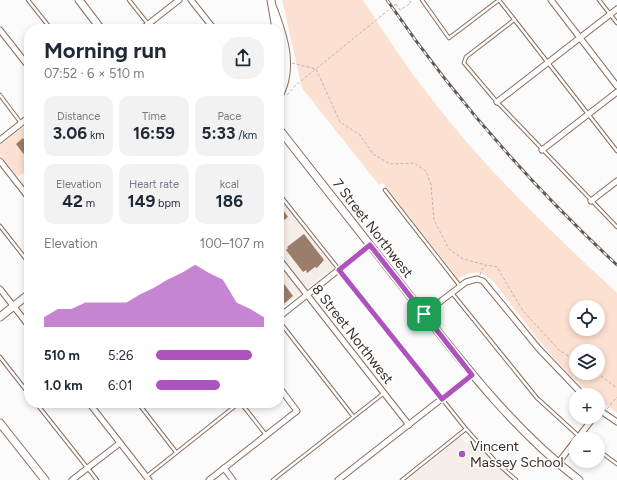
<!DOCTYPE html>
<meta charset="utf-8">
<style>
:root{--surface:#fff;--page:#f2f2f3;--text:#1f2937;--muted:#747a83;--accent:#ae52be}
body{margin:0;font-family:Figtree,sans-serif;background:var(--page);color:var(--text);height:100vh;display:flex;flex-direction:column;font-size:15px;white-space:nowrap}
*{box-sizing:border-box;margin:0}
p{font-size:13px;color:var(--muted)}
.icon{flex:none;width:22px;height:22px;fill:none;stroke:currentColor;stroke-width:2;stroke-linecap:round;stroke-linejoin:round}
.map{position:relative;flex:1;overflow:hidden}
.details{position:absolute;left:24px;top:24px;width:260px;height:384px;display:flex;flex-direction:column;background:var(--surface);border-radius:16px;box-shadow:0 2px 6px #0003}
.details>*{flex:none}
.controls{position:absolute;left:569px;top:300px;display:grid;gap:8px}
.controls a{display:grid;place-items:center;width:36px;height:36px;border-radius:50%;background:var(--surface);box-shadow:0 2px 6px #0003;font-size:20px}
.pin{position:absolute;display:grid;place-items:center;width:34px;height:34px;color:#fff;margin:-17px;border-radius:8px;box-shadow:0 2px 6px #0006}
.round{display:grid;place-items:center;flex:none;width:42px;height:42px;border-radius:16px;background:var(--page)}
.summary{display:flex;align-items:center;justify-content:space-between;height:68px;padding:0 20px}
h1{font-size:22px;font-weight:700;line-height:30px}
.metrics{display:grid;grid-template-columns:repeat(3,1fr);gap:6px;height:68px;padding:4px 20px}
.metrics div{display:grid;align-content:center;border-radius:10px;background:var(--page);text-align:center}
.metrics b{font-size:17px;font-weight:700}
.metrics small{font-size:11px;font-weight:400}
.metrics p{font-size:11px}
.chart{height:112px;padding:8px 20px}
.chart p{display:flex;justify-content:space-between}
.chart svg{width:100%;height:72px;margin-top:4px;fill:var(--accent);opacity:.7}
ul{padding:0 20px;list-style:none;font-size:13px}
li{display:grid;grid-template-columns:64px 48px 1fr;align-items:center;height:30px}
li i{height:10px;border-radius:5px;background:var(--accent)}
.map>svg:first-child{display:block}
.built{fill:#f5ede8}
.green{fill:#fce0d1;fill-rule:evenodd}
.building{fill:#9b7d6c}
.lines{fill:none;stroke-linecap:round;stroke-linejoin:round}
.lane-casing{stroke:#8b6e5d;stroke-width:4.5}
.street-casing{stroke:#8b6e5d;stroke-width:7}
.secondary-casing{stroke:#8b6e5d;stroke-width:9}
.path{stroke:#bbb6b4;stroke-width:1;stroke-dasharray:3 2;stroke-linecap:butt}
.lane{stroke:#fff;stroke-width:2.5}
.street{stroke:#fff;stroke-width:5}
.secondary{stroke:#fff;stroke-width:7}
.rail-casing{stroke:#635954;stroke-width:3}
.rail{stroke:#fff;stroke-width:1.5;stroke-dasharray:4.5;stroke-linecap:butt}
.path-bridge{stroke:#bbb6b4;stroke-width:1;stroke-dasharray:3 2;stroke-linecap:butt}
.route-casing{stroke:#fff;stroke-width:8}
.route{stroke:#ae52be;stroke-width:5}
.poi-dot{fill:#ae52be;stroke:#fff;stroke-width:1.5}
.labels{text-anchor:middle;stroke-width:3;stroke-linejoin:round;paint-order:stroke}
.street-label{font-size:14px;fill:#3a2d26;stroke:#fff}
.poi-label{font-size:14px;fill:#3a2d26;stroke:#fff;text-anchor:start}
</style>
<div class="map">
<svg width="617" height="480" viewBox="0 0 617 480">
<rect width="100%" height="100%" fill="#fbfbfb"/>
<g class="built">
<polygon points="279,190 337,265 279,310"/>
<polygon points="461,437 466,443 471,439 513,480 407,480"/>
</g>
<g class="green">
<path d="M282,0h81c21,33 43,66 67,97 55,72 121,135 187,196v120l-19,-14v-4h-5c-40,-31 -69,-75 -100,-114 -13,-11 -22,-11 -35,-2l-75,-96 -4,2 -77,-97zM576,307h22v22h-22zM576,351h22v22h-22z"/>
<polygon points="29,123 29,168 18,177 0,154 0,145"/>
</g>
<g class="building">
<polygon points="23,138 29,146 29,161 16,144"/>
<polygon points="281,207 288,217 279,224 279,209"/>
<polygon points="304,234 324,260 317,268 315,267 307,273 306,270 303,272 286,250 288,248 287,247"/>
<polygon points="279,277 293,296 279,308 279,297 282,299 279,296"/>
</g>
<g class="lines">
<g class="lane-casing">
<g id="lane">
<polyline points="28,0 51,29"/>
<polyline points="129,0 152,29"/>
<polyline points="422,0 449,38 499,0"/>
<polyline points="499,0 617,151"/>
<polyline points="599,0 617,23"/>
<polyline points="514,20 466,57 464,63 497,102 617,227"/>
<polyline points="0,95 21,123"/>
<polyline points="385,190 460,286"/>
<polyline points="279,194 466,429 498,464 516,480"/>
<polyline points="0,226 29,263"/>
<polyline points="452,293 537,398 582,439"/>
<polyline points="279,321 353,416"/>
<polyline points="0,357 29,394"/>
<polyline points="36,403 97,480"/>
<polyline points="138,403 176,452"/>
<polyline points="241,403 266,435"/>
<polyline points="598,450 617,464"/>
<polyline points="147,476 239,403"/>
<polyline points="273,480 384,393"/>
<polyline points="402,480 466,429"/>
</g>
</g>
<g class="street-casing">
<g id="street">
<polyline points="191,0 214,29"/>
<polyline points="551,0 617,86"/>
<polyline points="142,29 179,0"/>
<polyline points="0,30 29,67"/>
<polyline points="497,102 617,9"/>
<polyline points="0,140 29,117"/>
<polyline points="542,150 617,92"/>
<polyline points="0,161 29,198"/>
<polyline points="591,201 617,181"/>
<polyline points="279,259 409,425"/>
<polyline points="0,289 29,326"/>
<polyline points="424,314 466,282 477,279 483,281 539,349 583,395"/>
<polyline points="279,317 370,245"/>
<polyline points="89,403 149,480"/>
<polyline points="598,409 617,422"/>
<polyline points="577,439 594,417"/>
<polyline points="558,463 576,440"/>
<polyline points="224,468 233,480"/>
<polyline points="72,480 120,443"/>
<polyline points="209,480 297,411 279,387"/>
<polyline points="338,480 472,375"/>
</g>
</g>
<g class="secondary-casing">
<g id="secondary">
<polyline points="79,0 101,29"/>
<polyline points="271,0 276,29"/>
<path d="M273,8c11,29 21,59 6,88"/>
<polyline points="279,60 279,62"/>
<path d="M279,129c45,57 90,114 135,172 50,64 100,129 165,179"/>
<polyline points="0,317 29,294"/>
<polyline points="0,423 45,480"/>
</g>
</g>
<g class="path">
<polyline points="396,4 400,10 411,3 409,0"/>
<polyline points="292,63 316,69 340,122 360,135 373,154 390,164 414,163 426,171 431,185 434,220 449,249 463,259 486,265"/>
<polyline points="287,95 296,85 375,21"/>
<polyline points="480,275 482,269 487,265 497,267 523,311 559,350 576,361"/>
<polyline points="597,373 617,388"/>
<polyline points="607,409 617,397"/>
</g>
<use href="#lane" class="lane"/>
<use href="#street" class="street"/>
<use href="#secondary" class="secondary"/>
<g class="rail-casing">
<path id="rail" d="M387,0c67,98 144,185 230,265"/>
</g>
<use href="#rail" class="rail"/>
<polyline class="path-bridge" points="375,21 396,4"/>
</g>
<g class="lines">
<g class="route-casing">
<polygon id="route" points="370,245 472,375 442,399 339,270"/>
</g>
<use href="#route" class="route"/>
</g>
<circle class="poi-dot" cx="462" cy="454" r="4"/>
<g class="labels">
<g class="street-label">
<text transform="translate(373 228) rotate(52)" y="5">7 Street Northwest</text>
<text transform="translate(353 334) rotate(52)" y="5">8 Street Northwest</text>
</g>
<g class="poi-label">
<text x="470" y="451">Vincent<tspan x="470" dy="16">Massey School</tspan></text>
</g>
</g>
</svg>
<div class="controls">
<a><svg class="icon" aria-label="locate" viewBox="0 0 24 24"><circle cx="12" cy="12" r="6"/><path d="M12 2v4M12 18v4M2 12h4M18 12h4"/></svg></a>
<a><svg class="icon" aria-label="layers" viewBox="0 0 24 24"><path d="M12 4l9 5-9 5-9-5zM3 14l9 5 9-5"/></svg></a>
<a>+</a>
<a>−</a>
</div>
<div class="pin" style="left:424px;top:314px;background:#1e9e55"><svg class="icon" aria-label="arrive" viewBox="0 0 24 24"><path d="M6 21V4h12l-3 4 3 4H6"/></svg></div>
<section class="details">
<div class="summary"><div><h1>Morning run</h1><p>07:52 · 6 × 510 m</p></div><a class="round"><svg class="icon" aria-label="share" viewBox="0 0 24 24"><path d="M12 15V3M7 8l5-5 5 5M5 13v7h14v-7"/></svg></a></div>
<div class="metrics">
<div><p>Distance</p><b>3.06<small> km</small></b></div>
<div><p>Time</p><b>16:59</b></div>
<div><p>Pace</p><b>5:33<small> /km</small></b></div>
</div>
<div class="metrics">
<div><p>Elevation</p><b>42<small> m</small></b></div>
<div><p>Heart rate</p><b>149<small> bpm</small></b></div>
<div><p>kcal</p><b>186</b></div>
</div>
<div class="chart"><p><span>Elevation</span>100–107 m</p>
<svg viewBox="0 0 160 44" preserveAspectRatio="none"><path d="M0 44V38L10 33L20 33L30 29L40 29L50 29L60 29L70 24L80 20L90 15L100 11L110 6L120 11L130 15L140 29L150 33L160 38V44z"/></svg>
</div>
<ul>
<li><b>510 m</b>5:26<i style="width:89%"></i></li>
<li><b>1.0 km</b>6:01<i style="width:59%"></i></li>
</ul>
</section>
</div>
